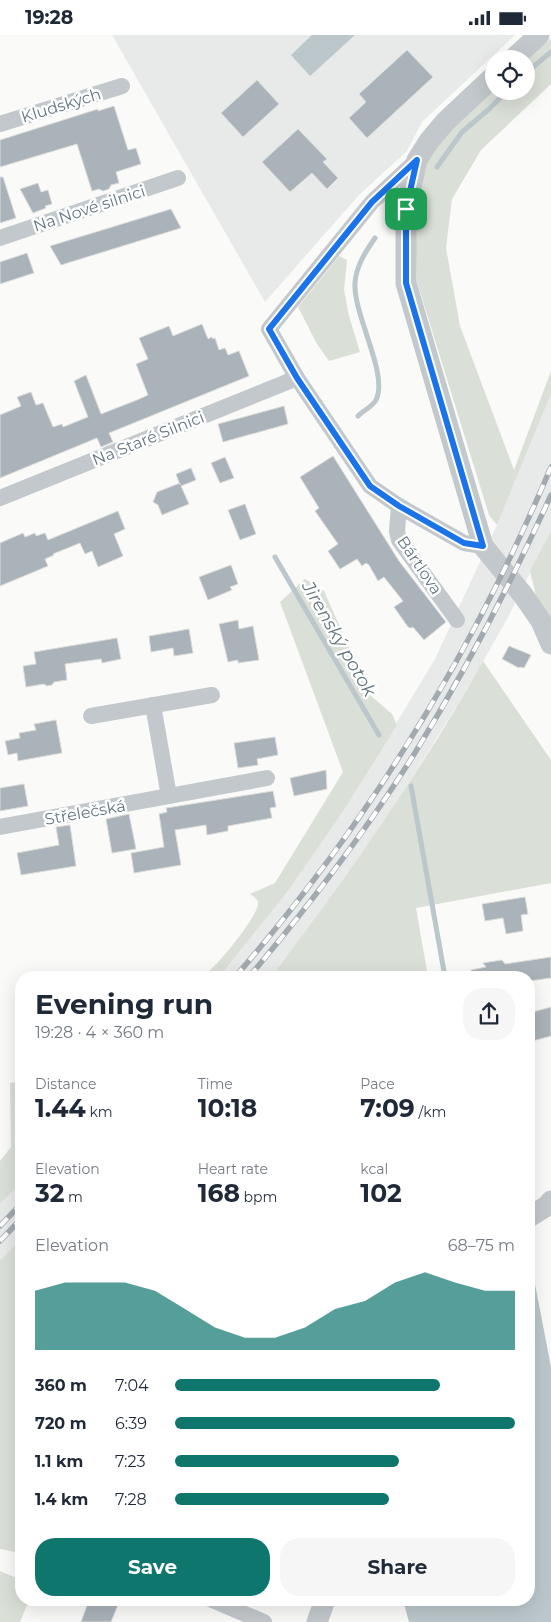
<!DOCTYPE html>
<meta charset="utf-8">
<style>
:root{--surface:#fff;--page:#f6f6f7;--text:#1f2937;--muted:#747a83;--accent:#0f766e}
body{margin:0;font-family:Montserrat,sans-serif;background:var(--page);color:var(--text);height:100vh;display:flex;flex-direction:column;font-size:19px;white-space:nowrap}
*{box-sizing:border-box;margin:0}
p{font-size:16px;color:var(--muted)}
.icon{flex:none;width:28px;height:28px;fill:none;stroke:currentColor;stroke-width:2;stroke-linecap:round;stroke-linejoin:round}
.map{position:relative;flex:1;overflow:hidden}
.panel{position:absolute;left:15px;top:936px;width:520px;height:635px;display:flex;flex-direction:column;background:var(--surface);border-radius:20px;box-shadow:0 5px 20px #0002}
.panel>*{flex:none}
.tools{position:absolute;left:485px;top:15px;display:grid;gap:10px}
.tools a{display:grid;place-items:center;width:50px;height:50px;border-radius:50%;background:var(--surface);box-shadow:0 5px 20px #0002;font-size:25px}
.pin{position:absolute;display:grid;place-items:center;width:42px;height:42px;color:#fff;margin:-21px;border-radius:10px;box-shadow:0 2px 8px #0006}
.round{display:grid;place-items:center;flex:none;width:52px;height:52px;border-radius:20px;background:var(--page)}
.summary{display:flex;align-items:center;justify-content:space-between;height:85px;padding:0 20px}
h1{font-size:28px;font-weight:700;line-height:38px}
.stats{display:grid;grid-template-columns:repeat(3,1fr);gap:8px;height:85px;padding:5px 20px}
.stats div{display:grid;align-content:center}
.stats b{font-size:25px;font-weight:700}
.stats small{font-size:14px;font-weight:400}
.stats p{font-size:14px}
.chart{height:140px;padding:10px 20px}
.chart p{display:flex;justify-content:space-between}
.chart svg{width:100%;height:90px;margin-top:5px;fill:var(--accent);opacity:.7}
.cta{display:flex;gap:10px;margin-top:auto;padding:10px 20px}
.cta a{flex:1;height:58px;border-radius:20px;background:var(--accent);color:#fff;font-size:20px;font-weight:700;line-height:58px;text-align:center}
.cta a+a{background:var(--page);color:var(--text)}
ul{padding:0 20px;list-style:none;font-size:16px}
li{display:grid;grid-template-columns:80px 60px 1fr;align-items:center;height:38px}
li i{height:12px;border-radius:6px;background:var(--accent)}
.status{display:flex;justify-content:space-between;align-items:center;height:35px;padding:0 25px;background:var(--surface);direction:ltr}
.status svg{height:14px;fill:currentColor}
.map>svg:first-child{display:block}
.built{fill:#e8e9e9}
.green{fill:#dadfd7}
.water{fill:#bbc7cb}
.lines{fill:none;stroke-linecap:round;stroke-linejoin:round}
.stream{stroke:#bbc7cb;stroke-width:5}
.building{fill:#aab3b9;stroke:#dcdcda}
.minor{stroke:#c3c8cc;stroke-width:16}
.tertiary{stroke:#c3c8cc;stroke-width:21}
.rail-casing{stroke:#a2aab0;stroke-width:5.5}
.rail{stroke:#fff;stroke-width:4;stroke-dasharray:11;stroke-linecap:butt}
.route-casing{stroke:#fff;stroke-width:10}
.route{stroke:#1a73e8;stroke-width:6}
.labels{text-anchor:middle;stroke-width:5;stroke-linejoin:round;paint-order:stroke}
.street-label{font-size:16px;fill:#657683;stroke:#fff}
.water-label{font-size:18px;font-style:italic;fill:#60757c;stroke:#fff}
</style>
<div class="status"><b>19:28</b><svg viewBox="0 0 49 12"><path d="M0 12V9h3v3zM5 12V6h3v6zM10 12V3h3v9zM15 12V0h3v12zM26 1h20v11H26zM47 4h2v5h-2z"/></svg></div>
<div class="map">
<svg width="551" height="1587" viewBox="0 0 551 1587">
<rect width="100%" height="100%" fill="#fafaf8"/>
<g class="built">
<polygon points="112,0 515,0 422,87 407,116 359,160 265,267"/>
<polygon points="551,359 551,496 507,584 468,653 376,800 320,879 271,942 219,942 288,856 342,778 435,624 497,490"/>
<polygon points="21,1148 21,1204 0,1225 0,1169"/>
</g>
<g class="green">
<polygon points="551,3 551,49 481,115 452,164 446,213 460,291 514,435 551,336 551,359 497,490 489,480 417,247 415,195 419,152 428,119 453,89 494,53 494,56 526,56 526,25"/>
<polygon points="339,221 347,225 344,255 349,281 360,317 329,326 317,309 298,272"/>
<polygon points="551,496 551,596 539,574 530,536"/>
<path d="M305,544l19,12 46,104 22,19 5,11 -55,88 -54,78 -69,86h-17c12,-7 58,-62 56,-75 -1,-4 -5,-6 -8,-8l25,-11 68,-111 -63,-170z"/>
<path d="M483,626l68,99v123l-135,25 12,69h-157c50,-65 98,-132 143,-202 24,-37 48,-75 69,-114z"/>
<polygon points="21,1047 21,1148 0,1169 0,1126 11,1112 10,1048"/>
<polygon points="21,1204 21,1518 0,1514 0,1225"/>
<polygon points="0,1536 21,1545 21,1565 29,1565 20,1587 0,1587"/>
</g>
<g class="water">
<polygon points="312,0 355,0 310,41 291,20"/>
<polygon points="529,1236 534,1244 551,1332 551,1587 409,1587 403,1565 529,1565"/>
</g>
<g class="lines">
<g class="stream">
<polyline points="526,38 551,17"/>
<polyline points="437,132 462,97 488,75 507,56"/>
<path d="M358,381c5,-5 15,-10 18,-16 13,-26 -23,-85 -21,-117 1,-17 11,-32 20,-45"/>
<polyline points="275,522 379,700"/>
<polyline points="411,751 445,942"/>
</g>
</g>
<g class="building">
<polygon points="407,15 433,42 367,103 349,83 366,67 359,59"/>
<polygon points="257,45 279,69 243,102 221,78"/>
<polygon points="114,71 128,115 136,113 141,129 116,137 119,148 111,150 109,154 103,156 99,154 92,156 77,109 0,132 0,105 98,74 98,76"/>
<polygon points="298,94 327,124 323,127 338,143 327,154 312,138 290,157 262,127"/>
<polygon points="0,142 3,142 16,183 0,188"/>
<polygon points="38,148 41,157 48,155 52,169 45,171 46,173 33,178 20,154"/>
<polygon points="171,174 181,193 61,230 50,211"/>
<polygon points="27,218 34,238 0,249 0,227"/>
<polygon points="202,289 208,304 212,302 213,304 215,303 219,315 225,313 228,320 239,316 249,341 109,398 113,407 101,412 97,403 0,443 0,380 21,371 17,362 31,357 36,370 43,368 53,392 62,389 63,392 88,382 74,346 86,340 101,379 137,365 148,360 136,329 148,324 139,303 169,291 173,301"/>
<polygon points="284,371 288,389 223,407 218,389"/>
<polygon points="333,421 399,526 446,587 424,605 413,592 411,593 408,592 394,572 403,566 384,542 378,546 369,530 366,528 362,531 357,524 340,534 328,516 338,509 315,476 319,473 300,442"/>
<polygon points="225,422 234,443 220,448 211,428"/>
<polygon points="191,433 196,445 181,451 189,469 162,480 158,470 153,467 157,457 180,448 180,450 176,439"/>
<polygon points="245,469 256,499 240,505 228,475"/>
<polygon points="118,476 125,494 114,499 123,521 98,532 92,516 85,519 80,508 53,519 54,520 45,524 48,531 0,551 0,508 23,498 25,502 35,498 36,501 45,498 48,505"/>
<polygon points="231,530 238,549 230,552 232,555 208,565 199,542"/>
<polygon points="238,585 239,594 253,591 259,625 238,628 238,625 228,627 219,589"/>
<polygon points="189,594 193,618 174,621 173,613 151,617 149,601"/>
<polygon points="117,603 121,624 102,628 101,624 65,629 67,645 54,647 52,650 47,651 44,649 26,652 23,631 36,629 34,617"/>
<polygon points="509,611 531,620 524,633 520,632 519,633 502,624"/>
<polygon points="56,685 62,718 18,726 17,718 8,720 5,706 20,703 19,698 36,695 34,689"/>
<polygon points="275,702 278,720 257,724 258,730 238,733 234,708"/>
<polygon points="326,735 327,754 294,761 290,743"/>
<polygon points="24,749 28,771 0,776 0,753"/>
<polygon points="273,756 276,772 270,773 272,783 228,791 228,796 207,800 206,790 175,795 181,830 134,838 131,818 164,812 159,779 167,777 166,773"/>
<polygon points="129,779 136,814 112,818 106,784"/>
<polygon points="70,790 76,831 21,840 17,818 59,810 56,792"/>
<polygon points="525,862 528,879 521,880 523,896 506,899 503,883 485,886 482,869"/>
<polygon points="551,922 551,943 529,946 529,942 471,942 471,935 486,932 483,928 502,925 505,929"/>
<polygon points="551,972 551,1001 529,1007 529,978"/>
<polygon points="89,1565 120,1565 111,1587 81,1587"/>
</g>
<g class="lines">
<g class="minor">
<polyline points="0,89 122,51"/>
<polyline points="417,125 372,167 269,294 297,343 370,451 399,471 464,508 483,511"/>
<polyline points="0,203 178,143"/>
<polyline points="0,463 297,343"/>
<polyline points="399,471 397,496 399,505 457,585"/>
<polyline points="153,670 169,761"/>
<polyline points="91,681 212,660"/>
<polyline points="0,792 267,743"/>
<polyline points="212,1565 264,1587"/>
</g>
<g class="tertiary">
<polyline points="513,24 539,0"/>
<polyline points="494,41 445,87 429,106 417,125 406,174 406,248 483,511 523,560 541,586 551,609"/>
<polyline points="529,1182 547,1171 551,1166"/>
<polyline points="317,1587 325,1565"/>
</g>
<g class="rail-casing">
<g id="rail">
<path d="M235,942c132,-152 238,-325 316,-510"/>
<path d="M249,942c59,-70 115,-143 164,-221 52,-84 97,-171 138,-261"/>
<polyline points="0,1191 21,1169"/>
<polyline points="0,1206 21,1184"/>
</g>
</g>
<use href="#rail" class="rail"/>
</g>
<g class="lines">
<g class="route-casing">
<polygon id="route" points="417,125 406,174 406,248 483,511 464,508 399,471 370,451 297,343 269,294 372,167"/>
</g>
<use href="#route" class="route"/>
</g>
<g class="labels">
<g class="street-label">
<text transform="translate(61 70) rotate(-17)" y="6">Kludských</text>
<text transform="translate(89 173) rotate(-18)" y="6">Na Nové silnici</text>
<text transform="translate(148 403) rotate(-22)" y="6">Na Staré Silnici</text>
<text transform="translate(420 530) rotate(56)" y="6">Bártlova</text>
<text transform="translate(85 777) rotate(-10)" y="6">Střelečská</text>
</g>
<g class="water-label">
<text transform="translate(339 604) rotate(60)" y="6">Jirenský potok</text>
</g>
</g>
</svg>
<div class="tools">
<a><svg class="icon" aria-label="locate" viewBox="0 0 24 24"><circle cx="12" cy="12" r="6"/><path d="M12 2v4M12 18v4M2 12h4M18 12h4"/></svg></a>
</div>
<div class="pin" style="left:406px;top:174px;background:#1e9e55"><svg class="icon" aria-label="arrive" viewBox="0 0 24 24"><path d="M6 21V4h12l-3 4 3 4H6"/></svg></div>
<section class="panel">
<div class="summary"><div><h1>Evening run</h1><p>19:28 · 4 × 360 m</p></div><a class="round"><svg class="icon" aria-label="share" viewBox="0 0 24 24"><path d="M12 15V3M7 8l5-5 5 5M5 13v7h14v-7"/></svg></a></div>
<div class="stats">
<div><p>Distance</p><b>1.44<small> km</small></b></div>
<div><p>Time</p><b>10:18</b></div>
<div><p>Pace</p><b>7:09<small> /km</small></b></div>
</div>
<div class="stats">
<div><p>Elevation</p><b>32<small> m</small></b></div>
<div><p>Heart rate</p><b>168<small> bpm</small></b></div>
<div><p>kcal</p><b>102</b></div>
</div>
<div class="chart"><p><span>Elevation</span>68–75 m</p>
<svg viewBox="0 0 160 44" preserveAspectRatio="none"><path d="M0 44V15L10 11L20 11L30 11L40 15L50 24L60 33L70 38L80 38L90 33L100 24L110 20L120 11L130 6L140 11L150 15L160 15V44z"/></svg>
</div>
<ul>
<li><b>360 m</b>7:04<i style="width:78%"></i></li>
<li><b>720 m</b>6:39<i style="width:100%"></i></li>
<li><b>1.1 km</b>7:23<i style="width:66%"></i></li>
<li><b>1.4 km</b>7:28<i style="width:63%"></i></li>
</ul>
<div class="cta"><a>Save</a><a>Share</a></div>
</section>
</div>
